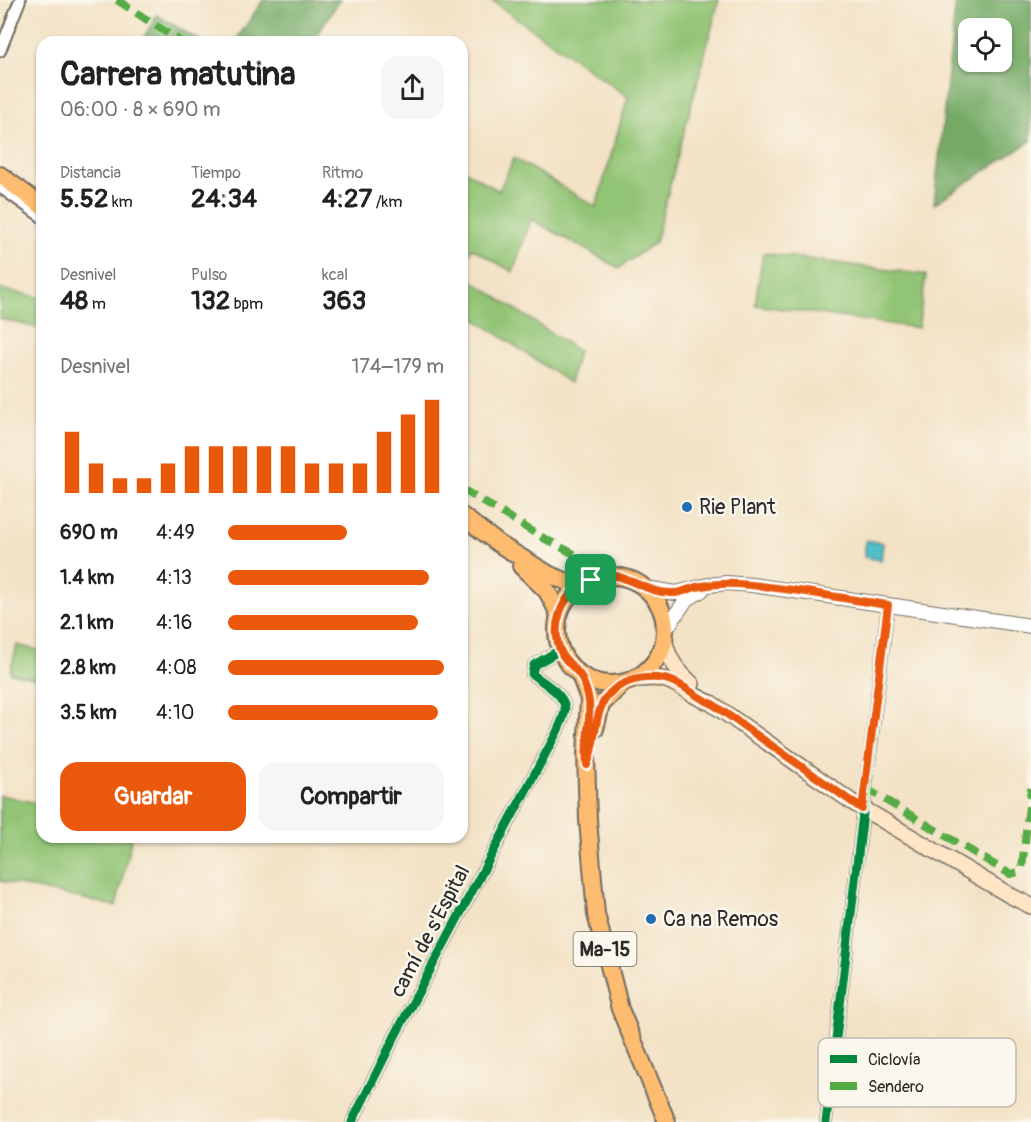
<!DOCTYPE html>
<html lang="es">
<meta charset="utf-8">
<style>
:root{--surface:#fff;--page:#f6f6f6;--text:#222;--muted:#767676;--accent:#ea580c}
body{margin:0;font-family:Pangolin,sans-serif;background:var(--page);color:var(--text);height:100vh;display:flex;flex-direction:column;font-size:22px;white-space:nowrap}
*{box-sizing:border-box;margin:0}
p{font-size:20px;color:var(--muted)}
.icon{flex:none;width:33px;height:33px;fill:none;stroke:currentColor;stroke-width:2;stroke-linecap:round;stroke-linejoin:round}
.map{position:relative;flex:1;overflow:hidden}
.side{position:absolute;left:36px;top:36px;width:432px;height:807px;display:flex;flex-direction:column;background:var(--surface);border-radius:18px;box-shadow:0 2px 4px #0004}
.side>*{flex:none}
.tools{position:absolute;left:958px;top:18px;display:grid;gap:12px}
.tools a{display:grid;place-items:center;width:54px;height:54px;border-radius:12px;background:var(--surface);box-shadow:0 2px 4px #0004;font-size:30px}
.pin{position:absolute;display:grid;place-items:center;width:51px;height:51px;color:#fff;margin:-26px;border-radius:12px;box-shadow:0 3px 9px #0006}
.round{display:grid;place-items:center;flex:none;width:63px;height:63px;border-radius:18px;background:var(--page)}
.summary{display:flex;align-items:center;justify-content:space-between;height:102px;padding:0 24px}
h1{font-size:33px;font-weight:700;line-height:45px}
.figures{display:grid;grid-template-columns:repeat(3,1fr);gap:9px;height:102px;padding:6px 24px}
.figures div{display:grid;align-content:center}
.figures b{font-size:26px;font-weight:700}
.figures small{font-size:16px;font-weight:400}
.figures p{font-size:16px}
.chart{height:168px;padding:12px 24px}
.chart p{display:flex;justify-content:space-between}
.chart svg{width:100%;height:108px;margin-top:6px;stroke:var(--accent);stroke-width:6}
.action{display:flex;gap:12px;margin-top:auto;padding:12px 24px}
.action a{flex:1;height:69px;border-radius:18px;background:var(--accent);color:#fff;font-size:24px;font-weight:700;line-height:69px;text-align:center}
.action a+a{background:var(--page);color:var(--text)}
ul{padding:0 24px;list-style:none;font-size:20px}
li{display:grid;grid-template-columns:96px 72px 1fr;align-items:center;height:45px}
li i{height:15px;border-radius:8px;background:var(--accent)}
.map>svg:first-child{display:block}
.green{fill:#92c475;stroke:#5e7850;stroke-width:1.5}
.forest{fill:#75aa66;stroke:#506a48;stroke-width:1.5;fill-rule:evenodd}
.water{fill:#51bfc8;stroke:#3e757a;stroke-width:1.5}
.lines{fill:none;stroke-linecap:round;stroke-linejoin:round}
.minor-casing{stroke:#716b61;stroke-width:14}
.tertiary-casing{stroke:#716b61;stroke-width:16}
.secondary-casing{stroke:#716b61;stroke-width:18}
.primary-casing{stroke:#716b61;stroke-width:20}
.minor{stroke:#fff;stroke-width:10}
.tertiary{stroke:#fff;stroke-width:14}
.secondary{stroke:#ffe4c6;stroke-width:15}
.primary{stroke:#febc70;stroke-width:16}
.quiet{stroke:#54ab44;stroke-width:8;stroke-dasharray:15 8;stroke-linecap:butt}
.cycleway-casing{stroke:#fbf7ec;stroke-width:13}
.cycleway{stroke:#00873e;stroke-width:9}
.route-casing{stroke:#fff;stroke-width:12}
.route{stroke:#ea580c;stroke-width:8}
.poi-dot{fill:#1f6fb2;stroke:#fbf7ec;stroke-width:2}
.labels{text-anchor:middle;stroke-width:5;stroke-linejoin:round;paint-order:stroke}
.shield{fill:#fbf7ec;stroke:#696865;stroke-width:1.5}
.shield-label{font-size:20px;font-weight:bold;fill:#2b2b2b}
.poi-label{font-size:21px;fill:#2b2b2b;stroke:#fbf7ec;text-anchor:start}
.street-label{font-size:21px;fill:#2b2b2b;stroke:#fbf7ec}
.key{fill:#fbf7ec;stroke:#bdbab2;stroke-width:1.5}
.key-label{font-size:16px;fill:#2b2b2b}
</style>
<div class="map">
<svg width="1031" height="1122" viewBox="0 0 1031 1122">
<rect width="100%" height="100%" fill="#fbf7ec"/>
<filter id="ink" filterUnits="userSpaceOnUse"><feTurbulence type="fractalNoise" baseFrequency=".0167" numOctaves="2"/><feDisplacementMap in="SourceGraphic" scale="12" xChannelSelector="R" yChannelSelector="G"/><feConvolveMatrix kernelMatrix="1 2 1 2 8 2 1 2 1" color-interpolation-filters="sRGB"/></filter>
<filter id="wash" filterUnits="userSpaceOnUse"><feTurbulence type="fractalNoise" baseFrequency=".008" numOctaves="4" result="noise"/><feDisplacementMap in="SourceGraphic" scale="24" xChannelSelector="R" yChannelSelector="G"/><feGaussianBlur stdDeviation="1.35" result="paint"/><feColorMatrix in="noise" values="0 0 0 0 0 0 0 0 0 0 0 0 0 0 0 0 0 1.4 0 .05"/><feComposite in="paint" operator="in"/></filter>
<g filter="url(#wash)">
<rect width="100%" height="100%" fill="#f3e2c5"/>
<g class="green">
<polygon points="491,0 719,0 655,242 619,268 531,219 513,272 472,248 462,266 462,169 499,191 514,158 596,207 628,97"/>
<polygon points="763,253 926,275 918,328 755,305"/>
<polygon points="462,274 578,351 570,383 462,310"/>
<polygon points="0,289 42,298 42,329 0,319"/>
<polygon points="17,645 42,651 42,680 10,673"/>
<polygon points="0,795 42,804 42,837 132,837 116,906 0,881"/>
</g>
<g class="forest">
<polygon points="263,0 340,0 312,42 235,42"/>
<path d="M956,0h75v141l-97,63zM1002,28v34h-33v-34z"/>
<polygon points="157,15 202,42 141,42"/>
</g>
<polygon class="water" points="866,540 883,543 881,560 864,557"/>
</g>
<g filter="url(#ink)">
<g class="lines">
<g class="minor-casing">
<g id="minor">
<polyline points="0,51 20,0"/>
<polyline points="0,187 42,217"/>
<path d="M352,1122l44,-88 161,-302c3,-7 8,-16 8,-23 0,-15 -23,-27 -33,-35l2,-9 26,-15"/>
<polyline points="826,1122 888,605"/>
</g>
</g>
<g class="tertiary-casing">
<g id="tertiary">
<polyline points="646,588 676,593 709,585 726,583 752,585 1031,626"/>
<polyline points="666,629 686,600 702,590"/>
</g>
</g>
<g class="secondary-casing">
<g id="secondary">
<path d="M665,642c4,19 13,29 27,42"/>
<path d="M634,680c42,-8 43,11 77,23l141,99 159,94 20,10"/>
</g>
</g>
<g class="primary-casing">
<g id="primary">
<polyline points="0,175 42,206"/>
<polyline points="462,516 499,544 550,575 568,582 585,582"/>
<polyline points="521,566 547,591 559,614"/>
<circle cx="611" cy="630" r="54"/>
<polyline points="580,675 589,699 586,754 588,820 596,914 620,1009 667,1122"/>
<polyline points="595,729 601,705 622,684"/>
</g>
</g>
<use href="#minor" class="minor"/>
<use href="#tertiary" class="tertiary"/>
<use href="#secondary" class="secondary"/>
<use href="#primary" class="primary"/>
<g class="quiet">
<polyline points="117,0 181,42"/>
<polyline points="462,489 545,539 584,559"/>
<polyline points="865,788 1010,874 1019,872 1022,868 1031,788"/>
</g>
<g class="cycleway-casing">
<g id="cycleway">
<path d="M352,1122l44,-88 161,-302c3,-7 8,-16 8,-23 0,-15 -23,-27 -33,-35l2,-9 26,-15"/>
<polyline points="826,1122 888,605"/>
</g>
</g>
<use href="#cycleway" class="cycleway"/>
</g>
</g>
<g class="lines" filter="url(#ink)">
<g class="route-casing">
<path id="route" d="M617,576c19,6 37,18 57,17 7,0 15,-4 22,-6 14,-3 27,-4 41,-3 51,3 101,14 151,21l-26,204 -151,-106c-14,-5 -24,-16 -37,-21 -11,-5 -24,-5 -36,-3 -50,11 -37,51 -51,86 -3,-21 4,-43 2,-64 -1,-7 -6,-21 -9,-26 -6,-8 -13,-12 -18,-21 -13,-26 -1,-59 24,-72 10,-5 20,-5 31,-6z"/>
</g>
<use href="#route" class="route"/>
</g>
<g class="poi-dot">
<circle cx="687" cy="507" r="6"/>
<circle cx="651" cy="919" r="6"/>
</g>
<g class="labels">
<rect class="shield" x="573.5" y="932" width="63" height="34" rx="4.5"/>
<g class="shield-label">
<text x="605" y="956">Ma-15</text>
</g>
<g class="poi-label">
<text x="699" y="514">Rie Plant</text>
<text x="663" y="926">Ca na Remos</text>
</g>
<g class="street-label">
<text transform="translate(430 931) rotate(-62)" y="7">camí de s'Espital</text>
</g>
</g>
<rect x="818" y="1038" width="198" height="69" rx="9" class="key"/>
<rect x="830" y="1055" width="27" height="8" fill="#00873e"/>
<rect x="830" y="1082" width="27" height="8" fill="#54ab44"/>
<g class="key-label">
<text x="868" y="1065">Ciclovía</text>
<text x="868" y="1092">Sendero</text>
</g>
</svg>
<div class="tools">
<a><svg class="icon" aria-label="locate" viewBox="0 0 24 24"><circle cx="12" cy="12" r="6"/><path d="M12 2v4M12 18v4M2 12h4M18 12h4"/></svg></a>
</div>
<div class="pin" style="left:591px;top:580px;background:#1e9e55"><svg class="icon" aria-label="arrive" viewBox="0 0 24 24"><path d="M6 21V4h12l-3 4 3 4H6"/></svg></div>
<section class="side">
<div class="summary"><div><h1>Carrera matutina</h1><p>06:00 · 8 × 690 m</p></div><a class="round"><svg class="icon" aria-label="share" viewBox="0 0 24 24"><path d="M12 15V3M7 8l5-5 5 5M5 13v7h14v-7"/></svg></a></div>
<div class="figures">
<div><p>Distancia</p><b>5.52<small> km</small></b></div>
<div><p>Tiempo</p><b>24:34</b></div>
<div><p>Ritmo</p><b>4:27<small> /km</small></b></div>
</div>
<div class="figures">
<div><p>Desnivel</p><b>48<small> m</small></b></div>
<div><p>Pulso</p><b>132<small> bpm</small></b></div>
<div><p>kcal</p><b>363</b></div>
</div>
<div class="chart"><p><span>Desnivel</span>174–179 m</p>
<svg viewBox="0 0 160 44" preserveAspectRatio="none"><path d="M5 44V19M15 44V32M25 44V38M35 44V38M45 44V32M55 44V25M65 44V25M75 44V25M85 44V25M95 44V25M105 44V32M115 44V32M125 44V32M135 44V19M145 44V12M155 44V6"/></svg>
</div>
<ul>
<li><b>690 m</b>4:49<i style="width:55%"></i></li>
<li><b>1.4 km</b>4:13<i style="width:93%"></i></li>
<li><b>2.1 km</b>4:16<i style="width:88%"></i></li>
<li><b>2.8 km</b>4:08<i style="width:100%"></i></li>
<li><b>3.5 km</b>4:10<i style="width:97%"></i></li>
</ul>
<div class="action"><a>Guardar</a><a>Compartir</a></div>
</section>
</div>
